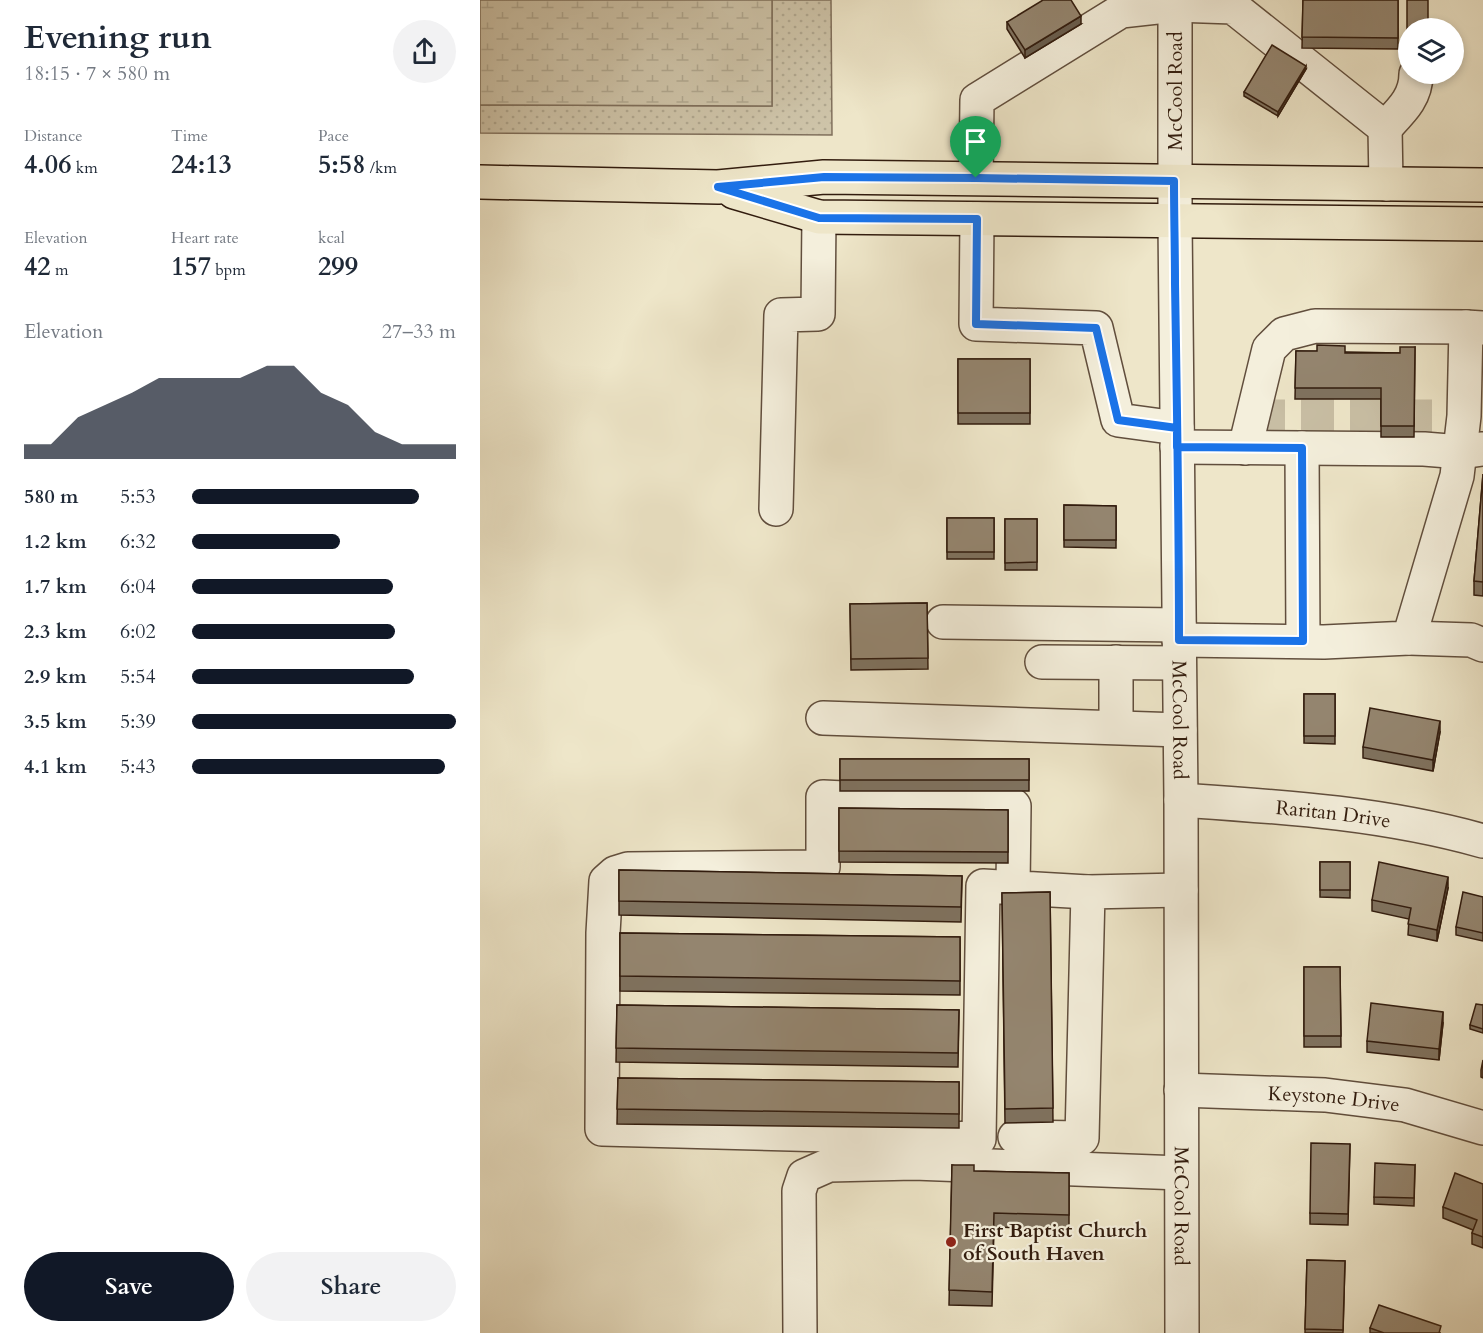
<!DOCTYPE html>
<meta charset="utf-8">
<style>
:root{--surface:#fff;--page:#f2f2f3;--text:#1f2937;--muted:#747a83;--accent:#111827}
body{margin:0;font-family:Cardo,serif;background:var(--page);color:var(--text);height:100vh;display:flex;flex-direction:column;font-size:22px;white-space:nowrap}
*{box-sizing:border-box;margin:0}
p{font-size:20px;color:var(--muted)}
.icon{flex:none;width:33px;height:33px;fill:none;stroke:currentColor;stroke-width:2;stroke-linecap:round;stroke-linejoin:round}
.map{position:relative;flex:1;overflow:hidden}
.drawer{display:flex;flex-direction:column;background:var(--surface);width:480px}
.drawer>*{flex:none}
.tools{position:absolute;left:918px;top:18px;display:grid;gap:12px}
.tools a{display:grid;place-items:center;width:66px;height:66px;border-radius:50%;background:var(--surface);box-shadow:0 3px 9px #0003;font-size:30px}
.pin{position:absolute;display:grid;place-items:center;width:51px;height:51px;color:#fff;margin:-62px -26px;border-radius:50% 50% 50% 0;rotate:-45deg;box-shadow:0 0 6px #0007}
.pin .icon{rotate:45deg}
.round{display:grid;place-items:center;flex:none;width:63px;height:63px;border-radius:32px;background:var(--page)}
.headline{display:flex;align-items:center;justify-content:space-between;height:102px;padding:0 24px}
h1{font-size:33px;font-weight:700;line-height:45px}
.figures{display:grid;grid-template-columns:repeat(3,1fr);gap:9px;height:102px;padding:6px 24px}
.figures div{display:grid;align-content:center}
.figures b{font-size:26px;font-weight:700}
.figures small{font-size:16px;font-weight:400}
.figures p{font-size:16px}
.chart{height:168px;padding:12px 24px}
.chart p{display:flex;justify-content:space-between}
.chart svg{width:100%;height:108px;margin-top:6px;fill:var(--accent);opacity:.7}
.primary-button{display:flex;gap:12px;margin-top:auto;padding:12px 24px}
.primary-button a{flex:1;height:69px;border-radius:36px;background:var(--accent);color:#fff;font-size:24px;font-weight:700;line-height:69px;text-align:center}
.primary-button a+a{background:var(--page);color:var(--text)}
ul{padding:0 24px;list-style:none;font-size:20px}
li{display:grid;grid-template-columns:96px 72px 1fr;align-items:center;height:45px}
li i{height:15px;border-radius:8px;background:var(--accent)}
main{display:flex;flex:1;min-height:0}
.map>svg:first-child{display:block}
.grass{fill:url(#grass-dots);stroke:#80705c;stroke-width:1.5}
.wetland{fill:url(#wetland-marsh);stroke:#80705c;stroke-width:1.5}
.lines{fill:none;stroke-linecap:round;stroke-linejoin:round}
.minor-tunnel{stroke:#c8bea4;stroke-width:33;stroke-dasharray:33 16;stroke-linecap:butt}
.minor-casing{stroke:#614e3d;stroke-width:36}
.major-casing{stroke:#321c0e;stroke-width:36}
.minor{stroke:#f4efdc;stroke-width:33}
.major{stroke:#eee6c9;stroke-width:33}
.wall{fill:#7f725f;stroke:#321c0e;stroke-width:1.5}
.shaded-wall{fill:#685d4e;stroke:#321c0e;stroke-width:1.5}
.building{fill:#94856f;stroke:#321c0e;stroke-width:1.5}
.route-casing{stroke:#fff;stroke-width:12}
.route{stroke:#1a73e8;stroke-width:8}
.poi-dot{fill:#8f2418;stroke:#f4efdc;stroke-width:2}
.labels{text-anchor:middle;stroke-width:4.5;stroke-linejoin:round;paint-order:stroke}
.street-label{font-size:20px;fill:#321c0e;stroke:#f4efdc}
.poi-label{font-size:20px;font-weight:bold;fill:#321c0e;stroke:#f4efdc;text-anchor:start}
</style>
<main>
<section class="drawer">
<div class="headline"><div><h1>Evening run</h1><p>18:15 · 7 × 580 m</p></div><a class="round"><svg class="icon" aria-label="share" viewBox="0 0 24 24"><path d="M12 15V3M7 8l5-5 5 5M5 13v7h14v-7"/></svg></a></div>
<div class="figures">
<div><p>Distance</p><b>4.06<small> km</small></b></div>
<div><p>Time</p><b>24:13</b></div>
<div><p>Pace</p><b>5:58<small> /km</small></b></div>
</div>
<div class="figures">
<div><p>Elevation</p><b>42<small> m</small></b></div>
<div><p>Heart rate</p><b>157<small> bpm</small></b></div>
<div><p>kcal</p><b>299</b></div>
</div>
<div class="chart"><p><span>Elevation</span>27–33 m</p>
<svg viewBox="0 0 160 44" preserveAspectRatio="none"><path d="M0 44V38L10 38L20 27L30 22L40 17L50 11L60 11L70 11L80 11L90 6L100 6L110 17L120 22L130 33L140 38L150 38L160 38V44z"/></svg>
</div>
<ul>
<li><b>580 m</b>5:53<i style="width:86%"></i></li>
<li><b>1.2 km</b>6:32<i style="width:56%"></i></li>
<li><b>1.7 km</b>6:04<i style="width:76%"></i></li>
<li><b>2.3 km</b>6:02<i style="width:77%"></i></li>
<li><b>2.9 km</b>5:54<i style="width:84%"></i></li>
<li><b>3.5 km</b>5:39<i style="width:100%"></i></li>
<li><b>4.1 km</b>5:43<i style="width:96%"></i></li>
</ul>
<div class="primary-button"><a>Save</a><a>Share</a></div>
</section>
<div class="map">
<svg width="1003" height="1333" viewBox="0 0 1003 1333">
<defs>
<pattern id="grass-dots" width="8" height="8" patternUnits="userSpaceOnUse" patternTransform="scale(1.5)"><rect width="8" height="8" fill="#cec4a9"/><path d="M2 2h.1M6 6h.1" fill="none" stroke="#b1a890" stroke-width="1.8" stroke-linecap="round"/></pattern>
<pattern id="wetland-marsh" width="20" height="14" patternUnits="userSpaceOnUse" patternTransform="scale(1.5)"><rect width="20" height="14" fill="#cec4a9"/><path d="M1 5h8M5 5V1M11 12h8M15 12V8" fill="none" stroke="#b1a890"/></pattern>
</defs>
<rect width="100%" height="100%" fill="#eee6c9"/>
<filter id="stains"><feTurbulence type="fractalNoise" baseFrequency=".00333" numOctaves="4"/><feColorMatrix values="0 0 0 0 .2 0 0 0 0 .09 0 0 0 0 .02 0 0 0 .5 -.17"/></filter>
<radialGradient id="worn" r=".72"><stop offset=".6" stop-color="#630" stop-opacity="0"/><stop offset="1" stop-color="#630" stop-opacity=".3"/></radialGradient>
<polygon class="grass" points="292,0 351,0 352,135 0,133 0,105 292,106"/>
<polygon class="wetland" points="0,0 292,0 292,106 0,105"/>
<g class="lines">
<polyline class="minor-tunnel" points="772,416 984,416"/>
<g class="minor-casing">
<g id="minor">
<path id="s1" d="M695,0v221l6,579 1,533"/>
<path d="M905,128c16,-17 31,-30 31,-54"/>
<polyline points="496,178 497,100 641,11 695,5 753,7 905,128 906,184"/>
<polyline points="497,219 496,324 616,328 638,420 697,428"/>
<polyline points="697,447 944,449 981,452 1001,449"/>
<polyline points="765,448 789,349 804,334 835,326 986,327"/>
<polyline points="822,448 823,641"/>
<polyline points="296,509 301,315 338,314 339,217"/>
<polyline points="463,622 699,625"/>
<polyline points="929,638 991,640 1003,645"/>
<polyline points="699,640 844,642 929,638 977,476 984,416 986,327 1003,328"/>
<polyline points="562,662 699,663"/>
<polyline points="636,662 636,727"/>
<polyline points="343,718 700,730"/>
<path id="s2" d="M701,800c103,7 202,13 302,41"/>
<polyline points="533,887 534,806 343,797 343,867 148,869 135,873 126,881 123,933 122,1129 499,1139 503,886 608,892"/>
<path id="s3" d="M701,1090l144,5 80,10 78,23"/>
<polyline points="535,1137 602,1138 608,892 701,890"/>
<polyline points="320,1333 319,1191 324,1176 349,1165 434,1163 701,1173"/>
</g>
</g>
<g class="major-casing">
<g id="major">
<polyline points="0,182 238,187 344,177 1003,185"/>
<polyline points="254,192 339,217 1003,224"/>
</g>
</g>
<use href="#minor" class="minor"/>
<use href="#major" class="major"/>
</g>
<g class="wall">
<polygon points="823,0 918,0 918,49 822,48"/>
<polygon points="527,22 601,24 545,58 527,29"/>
<polygon points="826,69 798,116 764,96 764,92"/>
<polygon points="935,347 934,437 901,437 901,399 815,399 816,351 920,353"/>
<rect x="478" y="359" width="72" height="65"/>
<polygon points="1003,474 1003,596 994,595 994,581"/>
<polygon points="584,505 636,506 636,548 584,547"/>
<rect x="467" y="518" width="47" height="41"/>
<rect x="525" y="519" width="32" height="51"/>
<polygon points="447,603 448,669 371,670 370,604"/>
<polygon points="824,694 855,694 855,744 824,743"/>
<polygon points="960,732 953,771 883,758 883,747"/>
<rect x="360" y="759" width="189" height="32"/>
<polygon points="359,808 528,810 528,863 359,862"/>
<polygon points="840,862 870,862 870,898 840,897"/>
<polygon points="139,870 482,876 481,922 139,915"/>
<polygon points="968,888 957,941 928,935 929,919 892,911 892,900"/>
<polygon points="570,892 573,1122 525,1123 522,893"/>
<polygon points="1003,897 1003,941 976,935 976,927"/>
<polygon points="140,933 480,937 480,995 140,991"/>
<polygon points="824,967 860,967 861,1047 824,1047"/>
<polygon points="137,1005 479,1010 478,1067 136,1062"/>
<polygon points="1003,1005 1003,1033 990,1029 990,1025"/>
<polygon points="963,1023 959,1060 887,1052 887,1041"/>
<polygon points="1003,1060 1003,1078 1001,1077 1001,1070"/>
<polygon points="138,1078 479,1082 479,1128 137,1124"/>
<polygon points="870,1144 868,1225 830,1224 830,1213"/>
<polygon points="472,1165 494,1171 589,1173 589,1229 514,1227 512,1306 469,1305"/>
<polygon points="935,1165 934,1206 894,1204 894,1197"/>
<polygon points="1003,1184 1003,1248 992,1244 992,1233 993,1230 963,1218 963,1207"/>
<polygon points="827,1260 865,1261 863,1333 825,1333"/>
<polygon points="890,1328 961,1333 890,1333"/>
</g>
<g class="shaded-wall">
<polygon points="601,16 601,24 545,58 545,50"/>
<polygon points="826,66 826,69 798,116 798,112"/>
<polygon points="960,721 960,732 953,771 953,760"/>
<polygon points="968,877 968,888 957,941 957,930"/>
<polygon points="963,1012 963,1023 959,1060 959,1049"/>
</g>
<g class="building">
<polygon points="563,0 591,0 601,16 545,50 527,22"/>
<polygon points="823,0 918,0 918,38 822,37"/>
<polygon points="927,0 948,0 948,28 928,28 928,50 927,50"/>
<polygon points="792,45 826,66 798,112 764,92"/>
<polygon points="837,345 865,346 865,353 920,353 920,347 935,347 934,426 901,426 901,388 815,388 816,351 837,351"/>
<rect x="478" y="359" width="72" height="54"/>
<polygon points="1003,474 1003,582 994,581"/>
<polygon points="584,505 636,506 636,540 584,540"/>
<rect x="467" y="518" width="47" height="34"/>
<polygon points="525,519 557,519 557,562 525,563"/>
<polygon points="447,603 448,658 371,659 370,604"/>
<rect x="824" y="694" width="31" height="42"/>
<polygon points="890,708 960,721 953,760 883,747"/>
<rect x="360" y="759" width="189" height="21"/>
<polygon points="359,808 528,810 528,852 359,851"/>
<rect x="840" y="862" width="30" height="28"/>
<polygon points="899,862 968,877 957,930 928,924 931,908 892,900"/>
<polygon points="139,870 482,876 481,907 139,901"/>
<polygon points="570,892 573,1108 525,1109 522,893"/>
<polygon points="983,892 1003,897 1003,933 976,927"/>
<polygon points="140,933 480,937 480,981 140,976"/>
<polygon points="824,967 860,967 861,1036 824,1036"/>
<polygon points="891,1003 963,1012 959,1049 887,1041"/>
<polygon points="996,1004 1003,1005 1003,1029 990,1025"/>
<polygon points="137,1005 479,1010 478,1053 136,1048"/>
<polygon points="138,1078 479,1082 479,1114 137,1109"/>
<polygon points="831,1143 870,1144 868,1214 830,1213"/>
<polygon points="895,1163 935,1165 934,1198 894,1197"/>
<polygon points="472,1165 494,1165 494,1171 589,1173 589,1215 514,1213 512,1292 469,1290"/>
<polygon points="975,1173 1003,1184 1003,1237 992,1233 997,1220 963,1207"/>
<polygon points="827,1260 865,1261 863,1330 825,1329"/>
<polygon points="899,1305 961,1326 959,1333 904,1333 890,1328"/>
</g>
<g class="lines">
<g class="route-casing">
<path id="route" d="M496,178l-152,-1 -106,10 101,31 158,1 -1,105 120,4 22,92 59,8v19l125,1 1,193 -124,-1c0,-119 -2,-238 -4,-356 0,-35 -1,-69 -1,-103l-198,-3"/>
</g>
<use href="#route" class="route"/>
</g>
<circle class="poi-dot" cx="471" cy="1242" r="6"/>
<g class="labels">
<g class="street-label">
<text transform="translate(695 91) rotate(-90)" y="7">McCool Road</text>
<text dy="7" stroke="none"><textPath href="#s1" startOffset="720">McCool Road</textPath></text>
<text dy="7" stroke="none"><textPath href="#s2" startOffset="153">Raritan Drive</textPath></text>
<text dy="7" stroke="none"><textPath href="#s3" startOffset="153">Keystone Drive</textPath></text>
<text dy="7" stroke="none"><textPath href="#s1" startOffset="1206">McCool Road</textPath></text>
</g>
<g class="poi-label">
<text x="483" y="1237">First Baptist Church<tspan x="483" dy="23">of South Haven</tspan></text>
</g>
</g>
<rect width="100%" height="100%" filter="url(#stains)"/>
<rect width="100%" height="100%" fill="url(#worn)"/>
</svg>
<div class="tools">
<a><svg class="icon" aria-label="layers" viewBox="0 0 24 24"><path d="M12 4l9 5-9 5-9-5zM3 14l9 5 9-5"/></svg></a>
</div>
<div class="pin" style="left:496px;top:178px;background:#1e9e55"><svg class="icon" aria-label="arrive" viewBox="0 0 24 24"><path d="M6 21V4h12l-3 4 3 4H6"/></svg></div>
</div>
</main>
